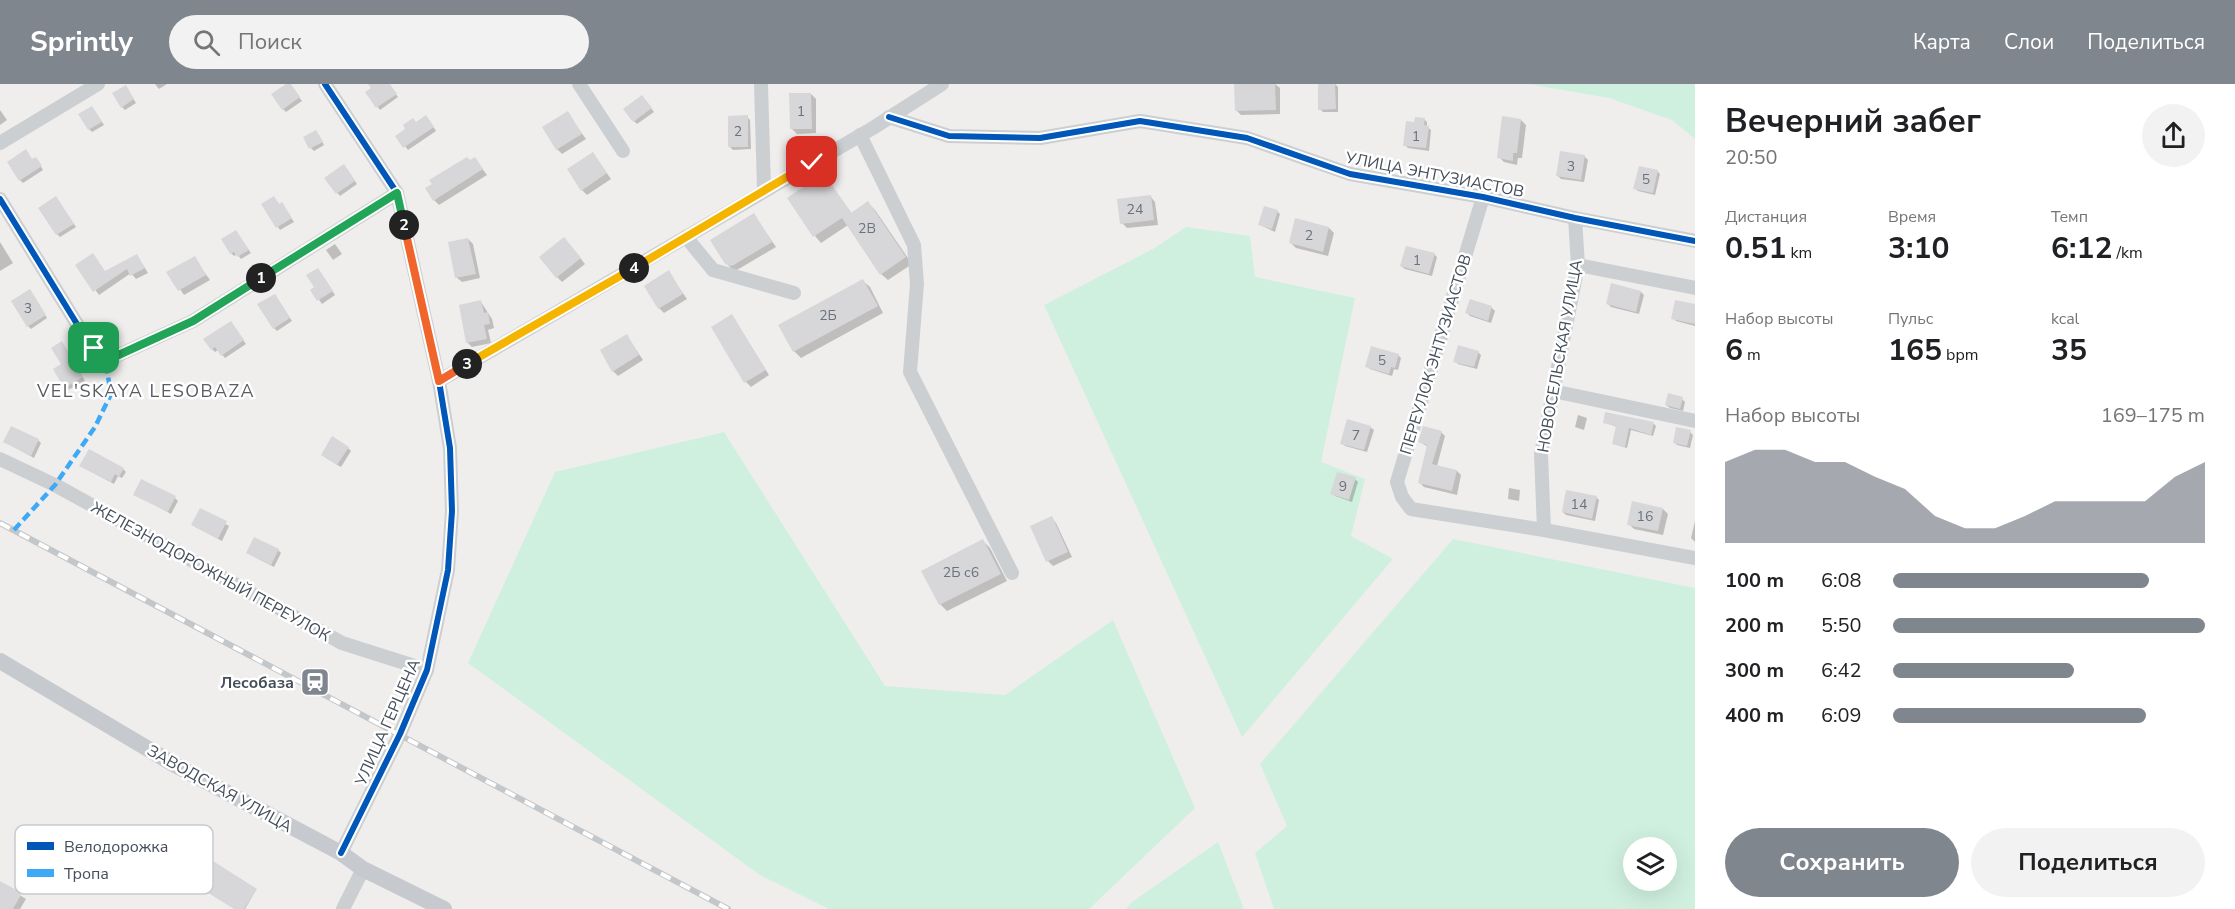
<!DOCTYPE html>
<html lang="ru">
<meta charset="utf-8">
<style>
:root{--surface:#fff;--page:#f2f2f2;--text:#202124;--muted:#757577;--accent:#80868e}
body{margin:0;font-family:"Nunito Sans",sans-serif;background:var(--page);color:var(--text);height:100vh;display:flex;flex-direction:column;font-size:22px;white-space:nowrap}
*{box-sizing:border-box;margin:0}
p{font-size:20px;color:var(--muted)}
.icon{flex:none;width:33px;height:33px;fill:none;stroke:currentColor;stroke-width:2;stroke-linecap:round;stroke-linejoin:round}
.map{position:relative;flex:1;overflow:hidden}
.sheet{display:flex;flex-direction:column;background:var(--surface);width:540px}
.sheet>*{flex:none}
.controls{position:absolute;left:1623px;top:753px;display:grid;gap:12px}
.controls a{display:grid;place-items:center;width:54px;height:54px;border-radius:50%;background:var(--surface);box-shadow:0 6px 24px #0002;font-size:30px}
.pin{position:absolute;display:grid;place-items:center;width:51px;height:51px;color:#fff;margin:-26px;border-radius:12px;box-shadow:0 3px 9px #0006}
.km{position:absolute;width:30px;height:30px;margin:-15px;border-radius:50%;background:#222;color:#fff;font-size:16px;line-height:30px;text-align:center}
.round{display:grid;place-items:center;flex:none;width:63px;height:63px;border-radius:32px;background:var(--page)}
.headline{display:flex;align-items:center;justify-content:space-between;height:102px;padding:0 30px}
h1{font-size:33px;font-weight:700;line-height:45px}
.stats{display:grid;grid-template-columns:repeat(3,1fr);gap:9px;height:102px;padding:6px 30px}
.stats div{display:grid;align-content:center}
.stats b{font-size:30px;font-weight:700}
.stats small{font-size:16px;font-weight:400}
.stats p{font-size:16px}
.chart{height:168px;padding:12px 30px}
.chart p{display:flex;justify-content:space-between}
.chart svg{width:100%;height:108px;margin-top:6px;fill:var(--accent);opacity:.7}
.action{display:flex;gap:12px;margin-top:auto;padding:12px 30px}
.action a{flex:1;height:69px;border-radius:36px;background:var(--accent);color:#fff;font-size:24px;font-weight:700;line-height:69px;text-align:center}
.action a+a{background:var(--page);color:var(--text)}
ul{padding:0 30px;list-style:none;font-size:20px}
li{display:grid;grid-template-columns:96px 72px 1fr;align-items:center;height:45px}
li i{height:15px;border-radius:8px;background:var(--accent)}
header{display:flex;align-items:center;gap:36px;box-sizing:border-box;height:84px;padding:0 30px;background:var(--accent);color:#fff}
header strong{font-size:28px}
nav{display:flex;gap:33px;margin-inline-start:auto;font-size:21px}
.search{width:420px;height:54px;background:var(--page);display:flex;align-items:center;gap:15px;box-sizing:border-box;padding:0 21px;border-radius:33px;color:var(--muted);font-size:22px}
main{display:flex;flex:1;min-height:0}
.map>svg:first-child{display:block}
.green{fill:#d0f0df;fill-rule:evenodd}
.shadow{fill:#0003}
.building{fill:#d7d7d9}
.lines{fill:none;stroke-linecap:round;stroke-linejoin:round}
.minor{stroke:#cccfd1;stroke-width:14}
.major{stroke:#c6c9ce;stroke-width:16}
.rail-casing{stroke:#c4c7c9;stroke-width:6}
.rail{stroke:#fff;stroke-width:4;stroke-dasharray:11;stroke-linecap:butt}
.quiet{stroke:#3fa9f5;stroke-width:4.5;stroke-dasharray:9 4.5;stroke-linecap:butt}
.cycleway-casing{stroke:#fff;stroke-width:10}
.cycleway{stroke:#0057b8;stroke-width:6}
.split-1-casing{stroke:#fff;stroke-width:12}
.split-2-casing{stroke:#fff;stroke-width:12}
.split-3-casing{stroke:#fff;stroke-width:12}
.split-4-casing{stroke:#fff;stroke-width:12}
.split-5-casing{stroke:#fff;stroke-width:12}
.split-1{stroke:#22a559;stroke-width:8}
.split-2{stroke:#22a559;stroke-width:8}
.split-3{stroke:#f0652b;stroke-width:8}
.split-4{stroke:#f5b400;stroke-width:8}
.split-5{stroke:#f5b400;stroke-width:8}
.labels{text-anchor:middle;stroke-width:5;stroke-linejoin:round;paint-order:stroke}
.number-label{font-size:14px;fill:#6a727c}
.street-label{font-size:16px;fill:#444e5b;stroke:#fff}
.poi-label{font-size:16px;font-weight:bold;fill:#444e5b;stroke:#fff;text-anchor:end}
.neighbourhood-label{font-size:18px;letter-spacing:1.5px;fill:#595c62;stroke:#fff}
.key{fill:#fff;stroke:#c7cace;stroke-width:1.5}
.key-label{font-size:16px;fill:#444e5b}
</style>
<header>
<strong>Sprintly</strong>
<div class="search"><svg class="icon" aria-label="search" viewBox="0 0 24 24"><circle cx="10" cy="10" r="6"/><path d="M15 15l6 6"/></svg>Поиск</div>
<nav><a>Карта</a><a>Слои</a><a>Поделиться</a></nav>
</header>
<main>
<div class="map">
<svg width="1695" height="825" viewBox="0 0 1695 825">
<rect width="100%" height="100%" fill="#efeeed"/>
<g class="green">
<polygon points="1528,0 1695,0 1695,55 1672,36 1609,14"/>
<polygon points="1186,143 1250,152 1255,193 1355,214 1321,378 1365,395 1351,452 1393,475 1242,653 1044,221 1153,165"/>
<polygon points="724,348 885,602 1005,611 1113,536 1195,724 1089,825 829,825 760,791 468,579 555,388"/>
<path d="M1453,455l242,49v321h-421l-19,-56 32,-27 -27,-62zM1634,764h32v32h-32z"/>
<polygon points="1218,758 1244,825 1126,825 1132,818"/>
</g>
<g class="shadow">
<polygon points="155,0 167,0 159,5"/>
<polygon points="289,0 302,17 286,28 283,25"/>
<polygon points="372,0 388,0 398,13 380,26 367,9 373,5"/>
<polygon points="1236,0 1275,0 1280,4 1280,30 1241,31 1236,26"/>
<polygon points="1335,0 1338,3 1338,28 1323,28 1320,25"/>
<polygon points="126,3 136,19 125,26 122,23"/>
<polygon points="811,10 816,15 816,49 797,50 792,45"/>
<polygon points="645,16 654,28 637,40 634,37"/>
<polygon points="0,26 7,36 0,41"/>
<polygon points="95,27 104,41 92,48 89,45"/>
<polygon points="567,29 586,55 562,70 557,65"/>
<polygon points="747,33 750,36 751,65 733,66 730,63"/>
<polygon points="1424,35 1427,38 1427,43 1431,46 1429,67 1408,64 1405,61 1416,40"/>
<polygon points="429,36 436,47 408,66 397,52 416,40"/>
<polygon points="1521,36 1526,41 1522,74 1518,74 1517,81 1504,78 1499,73"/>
<polygon points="319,51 324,61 314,67 311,64"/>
<polygon points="593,70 611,95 587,111 582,106"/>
<polygon points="1584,72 1588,76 1584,98 1561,95 1558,92"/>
<polygon points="475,75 487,91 439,121 434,116"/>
<polygon points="33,77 38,78 43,86 23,99 20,96"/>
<polygon points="347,85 357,100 340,112 326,95"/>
<polygon points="1657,87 1660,90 1655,111 1638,107 1635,104"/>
<polygon points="824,91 852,130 868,119 875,126 912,180 888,196 881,190 848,141 821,159 815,152 789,115"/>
<polygon points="1150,112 1155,118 1158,141 1127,144 1122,139"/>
<polygon points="58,117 76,143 60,153 57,150"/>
<polygon points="282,120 294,138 280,146 263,121"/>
<polygon points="1277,127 1280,130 1275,148 1260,141"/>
<polygon points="754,131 776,163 737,186 732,185 726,179"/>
<polygon points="1329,144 1334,149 1328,172 1296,164 1291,159"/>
<polygon points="236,148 251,169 241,175 237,170 234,172 231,169"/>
<polygon points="468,155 473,160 480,194 462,198 456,193"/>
<polygon points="0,158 13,179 0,187"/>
<polygon points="335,160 342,170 333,176 326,166"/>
<polygon points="569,160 585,180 562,198 557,193"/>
<polygon points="1434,170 1437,173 1432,192 1405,185 1401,182"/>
<polygon points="137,172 148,189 136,195 131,189 99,211 77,181 105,188"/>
<polygon points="194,174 210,196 184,211 168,188"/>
<polygon points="668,188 687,215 664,229 659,224"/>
<polygon points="321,189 335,211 322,220 312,206 316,204"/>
<polygon points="863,197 870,203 883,229 801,274 794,267"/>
<polygon points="1641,208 1644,211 1639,230 1611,223 1608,220"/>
<polygon points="32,210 47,234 31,245 28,242"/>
<polygon points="277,214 292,237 277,247 274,244"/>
<polygon points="1471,217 1492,224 1495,227 1491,239 1470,232 1467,229"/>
<polygon points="481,218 492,235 494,244 488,246 491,259 472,263 467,258"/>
<polygon points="1695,222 1695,242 1676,237 1673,234"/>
<polygon points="732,232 769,291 751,303 746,298"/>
<polygon points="233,242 246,260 225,274 218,266 215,268 212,265"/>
<polygon points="627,252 643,276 618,292 613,287"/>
<polygon points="64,262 85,297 68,306 55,285 63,281"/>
<polygon points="1478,268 1481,271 1477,285 1458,280 1455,277"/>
<polygon points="1398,271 1401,274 1398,286 1394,285 1392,292 1370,285 1367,282"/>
<polygon points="1682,315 1685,318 1683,327 1670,324 1666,321"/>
<polygon points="1578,331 1587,334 1584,346 1575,343"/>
<polygon points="1604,338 1654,340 1656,342 1653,352 1631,346 1627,364 1613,360 1617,343"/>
<polygon points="1370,343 1374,346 1367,368 1345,362 1342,359"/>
<polygon points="1441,348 1445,352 1437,382 1457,387 1461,391 1457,411 1424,403 1420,399 1428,363 1420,358"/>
<polygon points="1690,348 1693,351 1690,364 1677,361 1674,358"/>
<polygon points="38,356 41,359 34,374 5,358"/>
<polygon points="348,364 351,367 341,383 326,374"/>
<polygon points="84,384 123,385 126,388 122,394 118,392 114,400"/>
<polygon points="1355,395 1358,398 1352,418 1335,412 1332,409"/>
<polygon points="1509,404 1520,406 1519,417 1508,415"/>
<polygon points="135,410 175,414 178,417 171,430"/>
<polygon points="1596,413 1599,416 1595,437 1566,431 1563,428"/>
<polygon points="1663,425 1668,430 1663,451 1634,445 1629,440"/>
<polygon points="200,426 229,442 222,457 196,443"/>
<polygon points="1052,434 1056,439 1072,473 1053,482 1048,477 1032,443"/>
<polygon points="1695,437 1695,458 1691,454"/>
<polygon points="983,457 990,464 1007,497 947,527 940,520 923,488"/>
<polygon points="278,466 281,469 274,483 247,469"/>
<polygon points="0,799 26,815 20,825 0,825"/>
<polygon points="256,806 245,825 235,825"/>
</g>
<g class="building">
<polygon points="286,0 291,0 300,13 282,26 271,10"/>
<polygon points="368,0 390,0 397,10 376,24 365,8 371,4"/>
<polygon points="1234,0 1275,0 1276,26 1235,27"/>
<polygon points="1318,0 1335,0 1336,25 1318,26"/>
<polygon points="126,1 134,15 121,24 112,9"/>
<polygon points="789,9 811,9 812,45 790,45"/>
<polygon points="642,11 652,24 633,38 623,25"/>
<polygon points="92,22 102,38 88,46 78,30"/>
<polygon points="568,27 582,50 556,66 542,43"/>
<polygon points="426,31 434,43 403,64 395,52 405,45 403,41 413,34 416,38"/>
<polygon points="748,31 748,63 728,63 728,32"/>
<polygon points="1502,32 1521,35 1517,69 1513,69 1513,77 1497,74"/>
<polygon points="1415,33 1425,34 1424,41 1429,42 1426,64 1403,62 1406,37 1414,38"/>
<polygon points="316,46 323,58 309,65 303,53"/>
<polygon points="26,65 32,75 36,73 42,82 19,97 7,78"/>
<polygon points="1560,67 1585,71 1581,96 1556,92"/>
<polygon points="593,68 607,89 581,107 567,85"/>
<polygon points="467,73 470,76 475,73 483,85 433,117 425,104 432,100 429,96"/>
<polygon points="344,80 355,97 336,110 324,94"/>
<polygon points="1639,82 1658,86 1653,109 1633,105"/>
<polygon points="824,89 851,129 868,117 906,173 880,191 842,134 813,153 787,114"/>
<polygon points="1151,111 1154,136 1120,140 1117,115"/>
<polygon points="56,112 74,140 56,151 38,124"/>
<polygon points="274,112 279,120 282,118 292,134 276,144 261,120"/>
<polygon points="1264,122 1278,126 1272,145 1258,141"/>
<polygon points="754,129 772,158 732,182 725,180 710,156"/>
<polygon points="1295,134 1329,143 1323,168 1289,159"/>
<polygon points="236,146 249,166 237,173 234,168 230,170 221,155"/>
<polygon points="564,153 581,174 556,194 539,173"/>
<polygon points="468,154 476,190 455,194 448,158"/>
<polygon points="1406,162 1435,169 1429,190 1400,182"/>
<polygon points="93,169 105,187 137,170 145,184 130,192 127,185 93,208 75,181"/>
<polygon points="195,172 206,191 178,207 166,188"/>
<polygon points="318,184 333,207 317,217 310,206 314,203 306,191"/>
<polygon points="669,186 683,210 658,225 644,202"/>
<polygon points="863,195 878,222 793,268 778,241"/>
<polygon points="1611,199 1641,207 1636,228 1606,220"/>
<polygon points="30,205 46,231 27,243 11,217"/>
<polygon points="275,210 290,234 273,245 257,220"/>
<polygon points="1470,215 1492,222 1488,237 1465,229"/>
<polygon points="481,216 484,229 488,228 490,240 484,241 487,255 466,259 459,221"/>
<polygon points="1675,216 1695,220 1695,240 1671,235"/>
<polygon points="732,230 766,286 744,299 711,243"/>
<polygon points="231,237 244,256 221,272 215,263 211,266 203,255"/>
<polygon points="627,250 639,271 612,288 600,266"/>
<polygon points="62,257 83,293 64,304 53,285 61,280 51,264"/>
<polygon points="1458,261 1479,267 1474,283 1453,278"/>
<polygon points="1371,262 1399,270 1395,284 1391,283 1389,290 1365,283"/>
<polygon points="1668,309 1683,313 1680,325 1665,321"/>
<polygon points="1605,328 1654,338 1651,351 1629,344 1625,363 1612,360 1616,342 1603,339"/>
<polygon points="1347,335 1371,342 1364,366 1340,360"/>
<polygon points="11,342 39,355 31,372 3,358"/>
<polygon points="1423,342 1442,347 1432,380 1457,386 1452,407 1418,399 1427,361 1418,358"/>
<polygon points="1676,343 1691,346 1687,362 1673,359"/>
<polygon points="332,352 349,363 337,381 321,371"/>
<polygon points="89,365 124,384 119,393 115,390 111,398 79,382"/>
<polygon points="1337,388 1356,393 1349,416 1330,410"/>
<polygon points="141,395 176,412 168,428 133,411"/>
<polygon points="1566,406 1597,412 1592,435 1562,428"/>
<polygon points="1632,417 1663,424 1658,447 1627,441"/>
<polygon points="200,424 227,437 218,455 191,441"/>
<polygon points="1052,432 1068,468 1046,478 1030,442"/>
<polygon points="254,453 279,465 271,481 246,469"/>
<polygon points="983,455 1001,490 939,521 921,487"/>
<polygon points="205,772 257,805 244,825 234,825 189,797"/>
<polygon points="0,797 22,809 13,825 0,825"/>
</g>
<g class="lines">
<g class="minor">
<polyline points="325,0 397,109 439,297 450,364 452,427 448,486 427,586 400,650 341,769"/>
<polyline points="579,0 623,67"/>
<polyline points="761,0 764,105"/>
<polyline points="889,33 949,52 1040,54 1140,37 1247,54 1350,90 1483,113 1575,134 1695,157"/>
<polyline points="860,51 914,161 917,200 910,288 1012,489"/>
<polyline points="0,59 98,0"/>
<polyline points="1483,113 1397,398 1402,413 1411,425 1544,446 1695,474"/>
<polyline points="0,115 85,253 105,275 112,274 193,237 397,109"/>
<polyline points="686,153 713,186 794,209"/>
<polyline points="1578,181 1695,204"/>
<polyline points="439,297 873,44 942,0"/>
<polyline points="1553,307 1695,337"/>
<polyline points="0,375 55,401 342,559 427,586"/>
<polyline points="1544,446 1541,370 1578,181 1575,134"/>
<polyline points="343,825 363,785"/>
</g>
<polyline class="major" points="0,577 175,681 341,769 363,785 444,825"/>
<g class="rail-casing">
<polyline id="rail" points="0,439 728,825"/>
</g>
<use href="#rail" class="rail"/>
<polyline class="quiet" points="14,446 55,401 95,343 111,310 105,275"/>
<g class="cycleway-casing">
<g id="cycleway">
<polyline points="325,0 397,109 439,297 450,364 452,427 448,486 427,586 400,650 341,769"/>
<polyline points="889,33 949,52 1040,54 1140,37 1247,54 1350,90 1483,113 1575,134 1695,157"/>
<polyline points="0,115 85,253 105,275 112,274 193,237 397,109"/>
</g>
</g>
<use href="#cycleway" class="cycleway"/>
</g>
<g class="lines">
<g class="split-1-casing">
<polyline id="split-1" points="94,264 105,275 112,274 193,237 261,194"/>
</g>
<g class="split-2-casing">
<polyline id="split-2" points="261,194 397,109 404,141"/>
</g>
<g class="split-3-casing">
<polyline id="split-3" points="404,141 439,297 467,280"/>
</g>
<g class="split-4-casing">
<polyline id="split-4" points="467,280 634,184"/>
</g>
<g class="split-5-casing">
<polyline id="split-5" points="634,184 812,78"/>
</g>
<use href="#split-1" class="split-1"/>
<use href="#split-2" class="split-2"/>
<use href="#split-3" class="split-3"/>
<use href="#split-4" class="split-4"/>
<use href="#split-5" class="split-5"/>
</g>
<defs>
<g id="station-square" transform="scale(1.5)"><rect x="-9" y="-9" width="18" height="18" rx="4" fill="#80868e" stroke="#fff"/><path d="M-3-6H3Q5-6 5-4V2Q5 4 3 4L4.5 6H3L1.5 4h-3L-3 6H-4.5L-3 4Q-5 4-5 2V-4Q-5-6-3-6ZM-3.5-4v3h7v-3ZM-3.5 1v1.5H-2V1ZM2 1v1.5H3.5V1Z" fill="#fff"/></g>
</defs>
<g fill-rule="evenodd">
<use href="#station-square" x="315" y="598"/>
</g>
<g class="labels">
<g class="number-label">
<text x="801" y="32">1</text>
<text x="738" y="52">2</text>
<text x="1416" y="57">1</text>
<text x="1571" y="87">3</text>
<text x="1646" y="100">5</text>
<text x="1135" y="130">24</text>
<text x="867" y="149">2В</text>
<text x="1309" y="156">2</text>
<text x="1417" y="181">1</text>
<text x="28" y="229">3</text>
<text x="828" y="236">2Б</text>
<text x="1382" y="281">5</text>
<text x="1356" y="356">7</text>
<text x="1343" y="407">9</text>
<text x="1579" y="425">14</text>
<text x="1645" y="437">16</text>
<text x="961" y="493">2Б с6</text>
</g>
<g class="street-label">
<text transform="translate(1435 90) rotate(11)" y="6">УЛИЦА ЭНТУЗИАСТОВ</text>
<text transform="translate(1435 270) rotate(-73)" y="6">ПЕРЕУЛОК ЭНТУЗИАСТОВ</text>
<text transform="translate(1559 272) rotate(-80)" y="6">НОВОСЕЛЬСКАЯ УЛИЦА</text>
<text transform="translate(211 487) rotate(29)" y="6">ЖЕЛЕЗНОДОРОЖНЫЙ ПЕРЕУЛОК</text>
<text transform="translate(387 638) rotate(-66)" y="6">УЛИЦА ГЕРЦЕНА</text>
<text transform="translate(220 704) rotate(29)" y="6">ЗАВОДСКАЯ УЛИЦА</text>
</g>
<g class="poi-label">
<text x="294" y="604">Лесобаза</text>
</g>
<g class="neighbourhood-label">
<text x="146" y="313">VEL'SKAYA LESOBAZA</text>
</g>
</g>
<rect x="15" y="741" width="198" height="69" rx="9" class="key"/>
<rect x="27" y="758" width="27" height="8" fill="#0057b8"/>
<rect x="27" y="785" width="27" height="8" fill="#3fa9f5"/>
<g class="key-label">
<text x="64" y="768">Велодорожка</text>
<text x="64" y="795">Тропа</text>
</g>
</svg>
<div class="controls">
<a><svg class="icon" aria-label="layers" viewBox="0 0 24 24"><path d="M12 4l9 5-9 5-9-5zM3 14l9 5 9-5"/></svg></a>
</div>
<div class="pin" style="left:94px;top:264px;background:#1e9e55"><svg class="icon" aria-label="arrive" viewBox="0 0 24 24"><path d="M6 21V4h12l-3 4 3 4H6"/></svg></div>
<div class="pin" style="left:812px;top:78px;background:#d93025"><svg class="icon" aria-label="check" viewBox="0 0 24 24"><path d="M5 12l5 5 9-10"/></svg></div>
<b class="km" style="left:261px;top:194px">1</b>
<b class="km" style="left:404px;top:141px">2</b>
<b class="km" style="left:467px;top:280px">3</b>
<b class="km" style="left:634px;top:184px">4</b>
</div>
<section class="sheet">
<div class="headline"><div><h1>Вечерний забег</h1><p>20:50</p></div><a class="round"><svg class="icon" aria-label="share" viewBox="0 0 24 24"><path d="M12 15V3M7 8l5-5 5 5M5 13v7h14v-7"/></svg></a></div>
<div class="stats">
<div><p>Дистанция</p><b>0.51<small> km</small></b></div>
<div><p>Время</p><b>3:10</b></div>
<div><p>Темп</p><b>6:12<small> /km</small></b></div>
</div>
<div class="stats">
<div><p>Набор высоты</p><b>6<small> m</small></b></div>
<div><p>Пульс</p><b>165<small> bpm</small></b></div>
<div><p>kcal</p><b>35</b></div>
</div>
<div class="chart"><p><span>Набор высоты</span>169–175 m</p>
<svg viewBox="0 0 160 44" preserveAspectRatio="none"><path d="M0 44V11L10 6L20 6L30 11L40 11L50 17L60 22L70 33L80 38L90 38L100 33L110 27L120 27L130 27L140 27L150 17L160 11V44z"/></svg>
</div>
<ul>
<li><b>100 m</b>6:08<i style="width:82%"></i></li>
<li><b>200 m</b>5:50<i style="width:100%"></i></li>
<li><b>300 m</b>6:42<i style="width:58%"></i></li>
<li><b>400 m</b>6:09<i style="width:81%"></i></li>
</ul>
<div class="action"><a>Сохранить</a><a>Поделиться</a></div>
</section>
</main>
